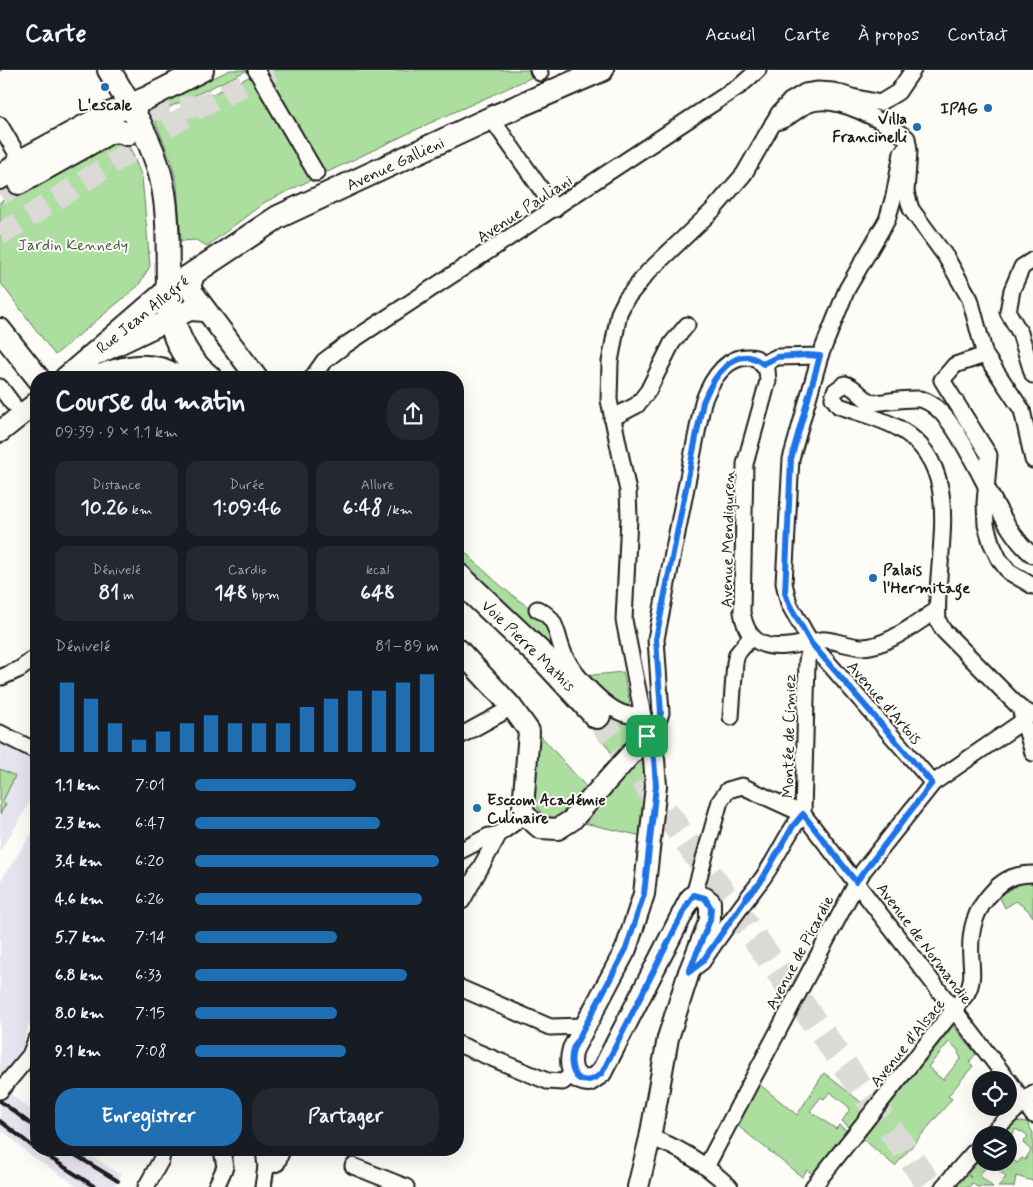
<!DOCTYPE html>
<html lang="fr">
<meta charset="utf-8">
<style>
:root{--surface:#171b24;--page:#242831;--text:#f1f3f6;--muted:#9ea1a6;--line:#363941;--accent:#1f6fb2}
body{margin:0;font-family:Mynerve,sans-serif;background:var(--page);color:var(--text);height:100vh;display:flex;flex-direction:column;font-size:19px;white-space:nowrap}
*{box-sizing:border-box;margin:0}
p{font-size:16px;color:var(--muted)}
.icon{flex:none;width:28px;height:28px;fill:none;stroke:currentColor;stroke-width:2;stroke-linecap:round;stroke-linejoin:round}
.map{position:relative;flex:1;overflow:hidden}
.sheet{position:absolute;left:30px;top:301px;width:434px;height:785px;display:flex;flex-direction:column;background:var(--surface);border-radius:20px;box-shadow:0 5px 20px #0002}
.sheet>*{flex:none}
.controls{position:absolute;left:972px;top:1001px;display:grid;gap:10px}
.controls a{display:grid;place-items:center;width:45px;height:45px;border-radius:50%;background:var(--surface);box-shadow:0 5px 20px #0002;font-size:25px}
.pin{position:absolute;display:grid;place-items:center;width:42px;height:42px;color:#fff;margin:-21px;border-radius:10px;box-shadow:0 2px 8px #0006}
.round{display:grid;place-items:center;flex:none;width:52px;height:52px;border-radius:20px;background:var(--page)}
.head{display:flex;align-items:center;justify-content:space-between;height:85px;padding:0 25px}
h1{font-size:28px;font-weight:700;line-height:38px}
.stats{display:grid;grid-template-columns:repeat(3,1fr);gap:8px;height:85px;padding:5px 25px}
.stats div{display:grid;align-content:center;border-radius:12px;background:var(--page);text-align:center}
.stats b{font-size:21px;font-weight:700}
.stats small{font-size:14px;font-weight:400}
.stats p{font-size:14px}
.chart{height:140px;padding:10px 25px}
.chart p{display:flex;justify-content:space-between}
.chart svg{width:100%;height:90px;margin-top:5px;stroke:var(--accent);stroke-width:6}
.cta{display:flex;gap:10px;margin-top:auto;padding:10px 25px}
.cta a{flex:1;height:58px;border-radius:20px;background:var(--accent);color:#fff;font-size:20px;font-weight:700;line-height:58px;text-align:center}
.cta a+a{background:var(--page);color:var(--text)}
ul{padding:0 25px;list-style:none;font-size:16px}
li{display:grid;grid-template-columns:80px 60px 1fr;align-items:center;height:38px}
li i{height:12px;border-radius:6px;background:var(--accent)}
header{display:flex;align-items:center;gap:30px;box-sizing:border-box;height:70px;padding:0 25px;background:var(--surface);border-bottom:1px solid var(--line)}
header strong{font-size:24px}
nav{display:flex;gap:28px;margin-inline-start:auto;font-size:18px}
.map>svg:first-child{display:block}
.built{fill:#e7e4ef}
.green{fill:#acdea0;stroke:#647d5e;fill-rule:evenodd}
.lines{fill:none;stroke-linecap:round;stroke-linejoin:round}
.primary-tunnel{stroke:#dbdad6;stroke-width:22;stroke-dasharray:22 11;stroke-linecap:butt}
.highway-tunnel{stroke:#dbdad6;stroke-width:26;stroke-dasharray:26 13;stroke-linecap:butt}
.street-casing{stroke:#1c1c1c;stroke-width:19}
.secondary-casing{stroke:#1c1c1c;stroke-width:24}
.primary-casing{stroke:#1c1c1c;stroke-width:26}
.highway-casing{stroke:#1c1c1c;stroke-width:30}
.street{stroke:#fdfcf7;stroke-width:15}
.secondary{stroke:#fdfcf7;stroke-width:20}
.primary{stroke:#fdfcf7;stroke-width:22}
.highway{stroke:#fdfcf7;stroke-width:26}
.tram{stroke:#1c1c1c;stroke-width:1}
.rail{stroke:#1c1c1c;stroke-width:4}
.route-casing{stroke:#fff;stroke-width:10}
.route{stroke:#1a73e8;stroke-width:6}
.poi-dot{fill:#1f6fb2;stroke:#fdfcf7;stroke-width:2}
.labels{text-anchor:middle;stroke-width:4;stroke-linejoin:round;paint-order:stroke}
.poi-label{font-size:16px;font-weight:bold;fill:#1c1c1c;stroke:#fdfcf7;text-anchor:end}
.street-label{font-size:16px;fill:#1c1c1c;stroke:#fdfcf7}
.park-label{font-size:16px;fill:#4e604a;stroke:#fdfcf7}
</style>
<header>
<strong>Carte</strong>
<nav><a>Accueil</a><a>Carte</a><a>À propos</a><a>Contact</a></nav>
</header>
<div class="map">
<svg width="1033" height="1117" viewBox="0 0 1033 1117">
<rect width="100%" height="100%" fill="#fdfcf7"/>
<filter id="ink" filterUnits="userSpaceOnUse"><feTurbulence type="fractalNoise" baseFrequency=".02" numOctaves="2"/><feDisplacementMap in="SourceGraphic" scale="10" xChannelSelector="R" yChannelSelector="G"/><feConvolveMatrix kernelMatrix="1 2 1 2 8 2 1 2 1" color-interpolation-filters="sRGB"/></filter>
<g filter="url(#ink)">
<g class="built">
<polygon points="0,673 36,692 36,716 24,743 0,781"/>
<polygon points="36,757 36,930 22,977 0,1008 0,812"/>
<polygon points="7,1021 36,1044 36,1080 83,1080 121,1105 114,1117 78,1117 28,1083 3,1061 0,1064 0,1028"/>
</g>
<g class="green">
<polygon points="230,0 248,0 170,37 166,30"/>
<polygon points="264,0 548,0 430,53 265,132 207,176 196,170 181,171 177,114 171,90 155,51"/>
<polygon points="111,66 126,68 142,107 150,196 138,216 55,285 0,212 0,132"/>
<path d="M458,475c25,25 57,57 89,73l15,42 -104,-91z"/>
<polygon points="623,602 630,633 623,639 584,606"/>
<path d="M602,634c34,22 37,21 14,56l-15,-23 14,-17z"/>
<path d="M540,665l48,54c-12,13 -24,34 -44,27l-11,-14z"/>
<polygon points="637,690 647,697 642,766 579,752"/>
<polygon points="0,699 15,706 3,731 6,734 0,744"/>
<polygon points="1028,809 1033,811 1033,847 1028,840 1016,831 1005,838 999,826"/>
<path d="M953,956l23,28 -7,8 4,4 -25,30 4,3 -57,67 -32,-27zM949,972l10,9 -1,2 3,5 -18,22 -15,-13z"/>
<polygon points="824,1003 866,1036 849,1057 842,1051 849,1041 849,1037 830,1022 824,1029 821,1027 810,1041 836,1059 839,1055 847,1061 813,1104 807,1100 802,1107 738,1056 759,1014 797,1045"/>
<polygon points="1015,1051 1027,1052 1033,1063 1033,1111 1016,1106 1014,1117 998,1117 1006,1107 991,1093 1009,1092 1009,1086 1017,1093 1022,1088 1025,1090 1031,1080 1023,1073 1028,1066 1022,1061 1021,1062 1016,1059 1009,1068 1009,1065 1002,1065"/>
<polygon points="981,1089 981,1092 990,1093 979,1105 993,1117 977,1117 972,1113 969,1117 956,1117 967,1105 971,1108 968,1103"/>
</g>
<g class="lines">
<g class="primary-tunnel">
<polyline points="117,53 153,40 198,36"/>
<polyline points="0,125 19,113"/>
<polyline points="0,165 201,36 275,0"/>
</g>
<polyline class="highway-tunnel" points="597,645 931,1117"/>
<g class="street-casing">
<g id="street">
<polyline points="256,0 316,103"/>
<polyline points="538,0 540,3"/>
<polyline points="491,48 555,139"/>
<path d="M773,53c17,-3 20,-12 34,-18 28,-13 77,17 100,33l2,13 -3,41 5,17 35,48 24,42 15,56 37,55 11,50"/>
<polyline points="0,55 21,91"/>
<polyline points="908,75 902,83 894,126 887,150 847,219 820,286 791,389 784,513 789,534 811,573 933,713"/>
<polyline points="1033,190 1022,197 1012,220 1008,242 1020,263 1033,305"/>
<polyline points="985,285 955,295 942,310 989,385 985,433 986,455 991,472 999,489 1009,502 1033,516"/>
<polyline points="763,294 777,287 820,286"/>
<polyline points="312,308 324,291 344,276 741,15 758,0"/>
<polyline points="0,317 12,333"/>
<polyline points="612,348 637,335 648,321 672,273 687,255"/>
<path d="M1033,485c-39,-26 -71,-150 -114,-156 -15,-1 -32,3 -46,4 -12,-4 -16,-16 -28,-19l-10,7 -2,7 6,8c20,7 42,12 61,23 68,40 33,129 38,192l5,9 77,78 13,7"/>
<path d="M537,539c23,10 18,27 28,47 9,19 43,57 65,59 3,0 8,-2 11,-2"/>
<polyline points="2,607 20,599 36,587"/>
<polyline points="1021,642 1033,683"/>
<polyline points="731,647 735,592 737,584 751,567"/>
<polyline points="0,663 36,681"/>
<path d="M647,666l11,-14 3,-9 -5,-74 47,-237c9,-24 25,-50 53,-44l11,12 1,11 -23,83 -3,148c8,48 45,34 79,28 6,-2 30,7 41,7 25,0 54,-24 75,-37"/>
<polyline points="647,666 624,550 629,448 628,421 609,330 610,292 619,243 626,229 648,202 713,140 744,104 779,43 790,31 805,22 818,20 833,21 852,27 880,33 898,22 913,0"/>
<polyline points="458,667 500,644 511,636"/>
<polyline points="458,782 489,766 499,764"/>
<polyline points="458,821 462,831 499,764 525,745"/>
<polyline points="694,825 720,731 728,720 742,716 803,744 1008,1010"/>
<path d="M694,898l8,-6c18,-27 37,-53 57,-79 17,-21 26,-48 44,-69l4,-153 4,-18"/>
<polyline points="458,917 550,957 585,956"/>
<polyline points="458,974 547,1011 563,1012 573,1003"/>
<polyline points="1009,1011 1033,1045"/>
<polyline points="0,1021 30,985 36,970"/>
<polyline points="990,1065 1033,1023"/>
<path d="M650,1068c29,8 58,29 80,49"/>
<polyline points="353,1096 406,1117"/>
<polyline points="266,1097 277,1093 282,1080"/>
<polyline points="706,1097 863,801 933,713 1023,651"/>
<polyline points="146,1117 161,1090 163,1080"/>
<polyline points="216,1117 225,1097 222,1080"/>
<polyline points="263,1117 266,1097 264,1080"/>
<path d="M813,1117l154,-194c6,-11 5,-21 4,-34 -2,-28 3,-49 24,-70 11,-11 22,-15 38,-15"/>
<polyline points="943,1117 981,1074"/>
</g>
</g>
<g class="secondary-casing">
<g id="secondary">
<polyline points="195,201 191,214 191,220 257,308"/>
<polyline points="100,283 190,240 205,241"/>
<polyline points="0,362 36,333"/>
<path d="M458,579l53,57 18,25 -6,77 2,7 15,13 18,1 14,-9 75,-84 7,23 2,27 -12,108 -18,55 -53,100c-4,14 -3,31 16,32l12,-8 89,-174 4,-4 11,3 5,4v18l-21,52 -21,66 -18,100 -12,49"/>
</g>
</g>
<g class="primary-casing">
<g id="primary">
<path d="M109,0c19,32 42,68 51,104 10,36 7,78 8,116"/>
<polyline points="0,108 21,91 102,47 145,29 202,0"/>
<polyline points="19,113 110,62 119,61 127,64"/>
<polyline points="0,260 38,308"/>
<polyline points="66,308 168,220 278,147 491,48 602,0"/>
</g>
</g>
<g class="highway-casing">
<g id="highway">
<path d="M168,220c2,34 11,65 40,88"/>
<path d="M100,308c24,-9 51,-15 75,0"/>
<polyline points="458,507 548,592 597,645"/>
</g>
</g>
<use href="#street" class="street"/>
<use href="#secondary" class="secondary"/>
<use href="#primary" class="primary"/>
<use href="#highway" class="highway"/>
<polyline class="tram" points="0,1 2,0"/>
<g class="rail">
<polyline points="0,1031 36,1058"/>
<polyline points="0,1051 36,1079"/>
<polyline points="38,1080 95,1117"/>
<polyline points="67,1080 118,1111"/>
</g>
</g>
</g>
<g class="lines" filter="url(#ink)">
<g class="route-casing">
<path id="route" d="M807,285l13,1 -29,103 -6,134 4,11 22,39 121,140 -76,99 -53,-68 -10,12 -33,57 -11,11 -47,68 -13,10 21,-52 1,-12 -6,-10 -11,-3 -7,10 -85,168c-23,19 -35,-2 -29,-24l53,-100 18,-55 12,-108 -2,-27 -7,-23 11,-14 3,-9 -5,-74 47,-237c9,-23 33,-61 60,-38l14,-7z"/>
</g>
<use href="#route" class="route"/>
</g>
<g class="poi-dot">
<circle cx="105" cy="17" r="5"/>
<circle cx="988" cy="38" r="5"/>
<circle cx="917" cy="57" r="5"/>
<circle cx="873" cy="508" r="5"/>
<circle cx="477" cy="738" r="5"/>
</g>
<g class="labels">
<g class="poi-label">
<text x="105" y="40" text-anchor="middle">L'escale</text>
<text x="978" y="44">IPAG</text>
<text x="907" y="54">Villa<tspan x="907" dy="18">Francinelli</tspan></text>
<text x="883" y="505" text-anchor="start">Palais<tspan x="883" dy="18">l'Hermitage</tspan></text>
<text x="487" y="735" text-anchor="start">Esccom Académie<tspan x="487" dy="18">Culinaire</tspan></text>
</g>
<g class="street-label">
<text transform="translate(395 93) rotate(-25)" y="6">Avenue Gallieni</text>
<text transform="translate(524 138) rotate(-33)" y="6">Avenue Pauliani</text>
<text transform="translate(142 244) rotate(-39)" y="6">Rue Jean Allegré</text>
<text transform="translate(727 469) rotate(-89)" y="6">Avenue Mendiguren</text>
<text transform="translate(529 575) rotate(44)" y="6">Voie Pierre Mathis</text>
<text transform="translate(885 632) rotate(49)" y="6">Avenue d'Artois</text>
<text transform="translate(788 666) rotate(-89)" y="6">Montée de Cimiez</text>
<text transform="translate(925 873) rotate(53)" y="6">Avenue de Normandie</text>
<text transform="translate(799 882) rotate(-62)" y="6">Avenue de Picardie</text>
<text transform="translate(907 972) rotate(-51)" y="6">Avenue d'Alsace</text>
</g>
<g class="park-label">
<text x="73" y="180">Jardin Kennedy</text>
</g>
</g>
</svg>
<div class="controls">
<a><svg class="icon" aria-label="locate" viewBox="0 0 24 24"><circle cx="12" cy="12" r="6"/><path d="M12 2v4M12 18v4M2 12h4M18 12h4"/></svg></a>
<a><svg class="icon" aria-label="layers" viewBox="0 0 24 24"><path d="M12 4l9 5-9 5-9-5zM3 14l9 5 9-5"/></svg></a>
</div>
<div class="pin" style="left:647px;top:666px;background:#1e9e55"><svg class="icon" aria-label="arrive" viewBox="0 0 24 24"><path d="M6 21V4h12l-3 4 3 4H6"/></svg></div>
<section class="sheet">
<div class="head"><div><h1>Course du matin</h1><p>09:39 · 9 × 1.1 km</p></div><a class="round"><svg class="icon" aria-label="share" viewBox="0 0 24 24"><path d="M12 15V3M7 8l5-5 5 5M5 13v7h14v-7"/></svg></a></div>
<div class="stats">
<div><p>Distance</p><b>10.26<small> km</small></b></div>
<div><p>Durée</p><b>1:09:46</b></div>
<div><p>Allure</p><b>6:48<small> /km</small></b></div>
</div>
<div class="stats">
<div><p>Dénivelé</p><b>81<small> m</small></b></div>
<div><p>Cardio</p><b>148<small> bpm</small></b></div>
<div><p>kcal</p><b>648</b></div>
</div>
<div class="chart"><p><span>Dénivelé</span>81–89 m</p>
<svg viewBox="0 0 160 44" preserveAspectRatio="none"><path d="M5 44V10M15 44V18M25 44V30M35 44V38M45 44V34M55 44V30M65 44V26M75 44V30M85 44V30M95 44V30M105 44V22M115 44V18M125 44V14M135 44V14M145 44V10M155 44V6"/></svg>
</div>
<ul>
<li><b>1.1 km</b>7:01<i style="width:66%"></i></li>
<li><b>2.3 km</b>6:47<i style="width:76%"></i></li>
<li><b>3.4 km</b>6:20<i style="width:100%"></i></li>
<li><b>4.6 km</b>6:26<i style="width:93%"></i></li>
<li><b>5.7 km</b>7:14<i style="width:58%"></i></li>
<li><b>6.8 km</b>6:33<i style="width:87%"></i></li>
<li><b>8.0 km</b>7:15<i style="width:58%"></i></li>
<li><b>9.1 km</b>7:08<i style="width:62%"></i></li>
</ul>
<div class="cta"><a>Enregistrer</a><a>Partager</a></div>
</section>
</div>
